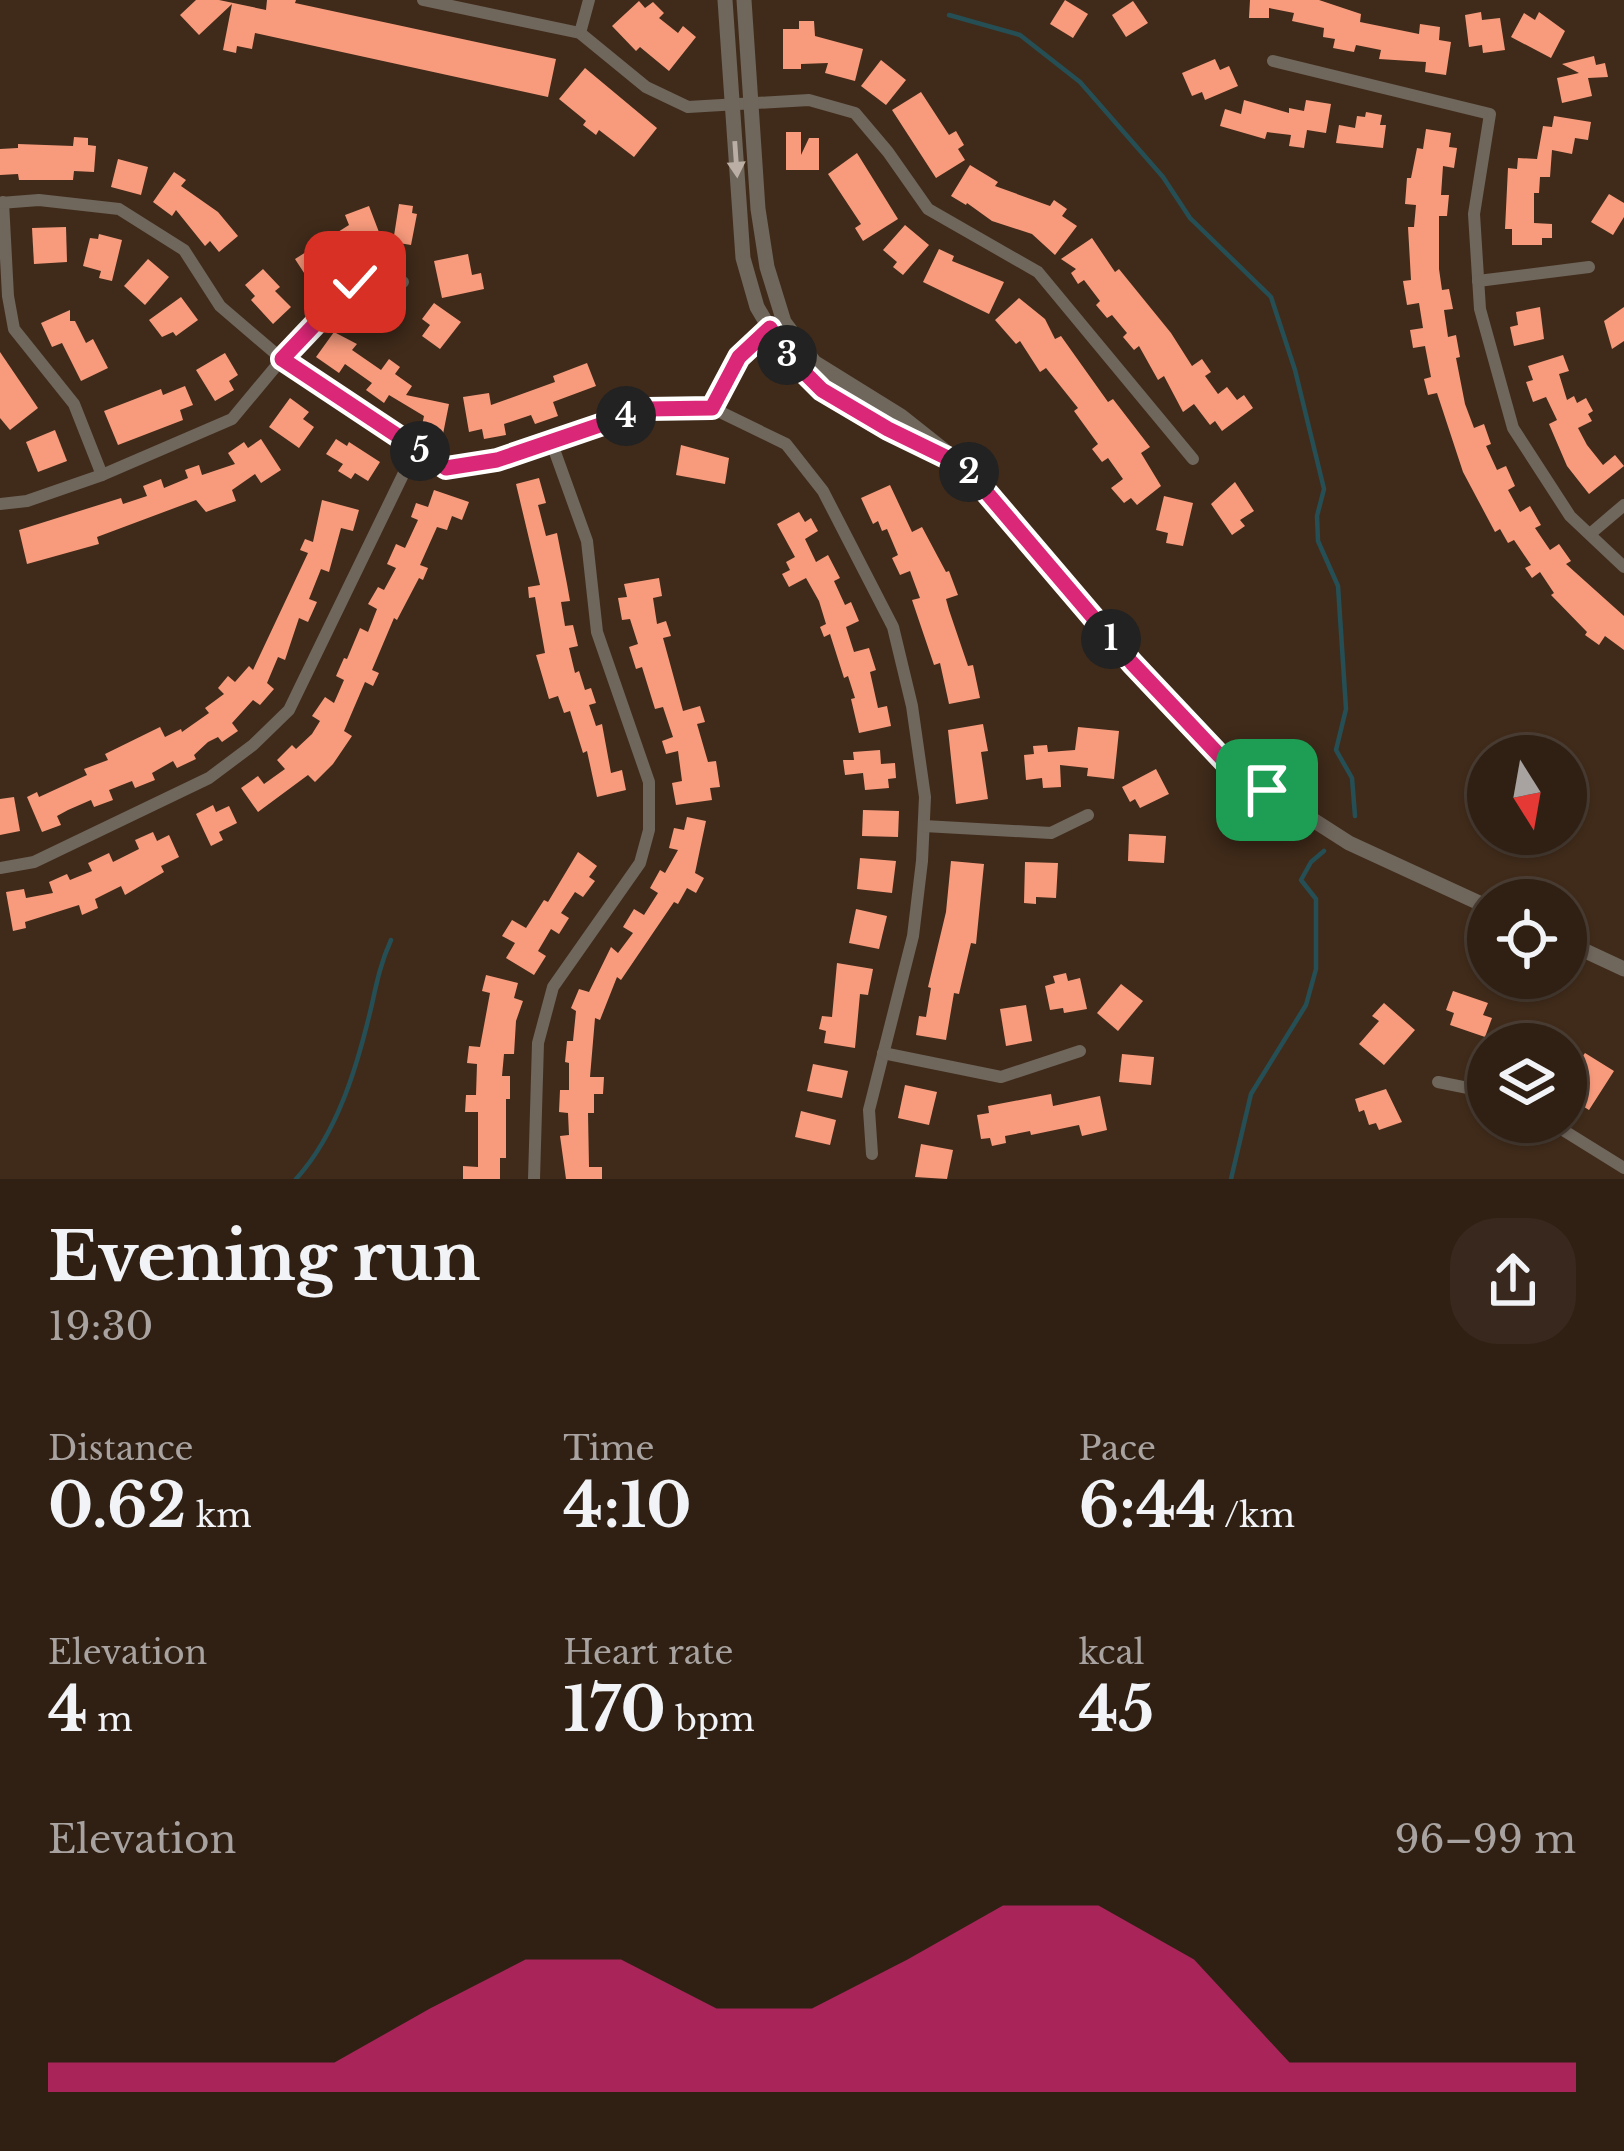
<!DOCTYPE html>
<meta charset="utf-8">
<style>
:root{--surface:#302014;--page:#38281d;--text:#f1f3f6;--muted:#a8a3a0;--line:#4b3e34;--accent:#db2777}
body{margin:0;font-family:"Libre Baskerville",serif;background:var(--page);color:var(--text);height:100vh;display:flex;flex-direction:column;font-size:45px;white-space:nowrap}
*{box-sizing:border-box;margin:0}
p{font-size:39px;color:var(--muted)}
.icon{flex:none;width:66px;height:66px;fill:none;stroke:currentColor;stroke-width:2;stroke-linecap:round;stroke-linejoin:round}
.map{position:relative;height:1179px;overflow:hidden}
.sheet{display:flex;flex-direction:column;background:var(--surface);flex:1}
.sheet>*{flex:none}
.needle{width:78px;rotate:169deg}
.fabs{position:absolute;left:1467px;top:735px;display:grid;gap:24px}
.fabs a{display:grid;place-items:center;width:120px;height:120px;border-radius:50%;background:var(--surface);box-shadow:0 3px 9px #0004,0 0 0 3px var(--line);font-size:60px}
.pin{position:absolute;display:grid;place-items:center;width:102px;height:102px;color:#fff;margin:-51px;border-radius:24px;box-shadow:0 6px 18px #0006}
.km{position:absolute;width:60px;height:60px;margin:-30px;border-radius:50%;background:#222;color:#fff;font-size:33px;line-height:60px;text-align:center}
.round{display:grid;place-items:center;flex:none;width:126px;height:126px;border-radius:48px;background:var(--page)}
.headline{display:flex;align-items:center;justify-content:space-between;height:204px;padding:0 48px}
h1{font-size:66px;font-weight:800;line-height:90px}
.metrics{display:grid;grid-template-columns:repeat(3,1fr);gap:18px;height:204px;padding:12px 48px}
.metrics div{display:grid;align-content:center}
.metrics b{font-size:60px;font-weight:800}
.metrics small{font-size:33px;font-weight:400}
.metrics p{font-size:33px}
.chart{height:336px;padding:24px 48px}
.chart p{display:flex;justify-content:space-between}
.chart svg{width:100%;height:216px;margin-top:12px;fill:var(--accent);opacity:.7}
.map>svg:first-child{display:block}
.lines{fill:none;stroke-linecap:round;stroke-linejoin:round}
.stream{stroke:#254f55;stroke-width:4.5}
.building{fill:#f89b7d}
.minor{stroke:#6f665c;stroke-width:12}
.tertiary{stroke:#6f665c;stroke-width:15}
.oneway{fill:#bbafa5}
.route-casing{stroke:#fff;stroke-width:24}
.route{stroke:#db2777;stroke-width:15}
</style>
<div class="map">
<svg width="1624" height="1179" viewBox="0 0 1624 1179">
<rect width="100%" height="100%" fill="#402b1a"/>
<g class="lines">
<g class="stream">
<polyline points="949,15 1020,35 1080,82 1163,177 1190,218 1271,297 1295,370 1324,489 1317,516 1318,541 1338,586 1346,709 1336,750 1352,778 1355,816"/>
<path d="M296,1179c42,-46 62,-115 76,-175 5,-23 9,-42 19,-64"/>
<polyline points="1231,1179 1251,1094 1306,1005 1316,969 1316,899 1301,880 1311,862 1324,851"/>
</g>
</g>
<g class="building">
<polygon points="196,0 219,0 266,10 267,0 296,0 295,3 556,59 548,97 255,33 252,49 237,46 236,53 223,50 232,4 199,35 180,15"/>
<polygon points="1065,0 1088,14 1073,38 1050,24"/>
<polygon points="1250,0 1319,0 1361,14 1360,22 1419,34 1420,24 1440,27 1439,40 1451,42 1446,75 1425,72 1426,62 1379,59 1381,50 1356,45 1354,52 1333,48 1335,39 1323,37 1324,28 1292,21 1294,13 1269,8 1269,18 1249,18"/>
<polygon points="639,1 645,8 653,2 664,13 659,18 678,33 683,26 696,37 669,71 640,47 636,51 612,26"/>
<polygon points="1133,1 1148,23 1126,37 1112,15"/>
<polygon points="1481,12 1482,20 1500,18 1505,50 1483,53 1482,45 1469,47 1465,15"/>
<polygon points="1539,12 1565,31 1551,58 1511,37 1524,13 1535,20"/>
<polygon points="799,21 814,21 815,36 863,49 855,81 825,73 828,63 801,64 801,69 783,69 783,29 799,29"/>
<polygon points="1594,56 1596,65 1605,63 1608,77 1588,78 1592,96 1562,103 1557,78 1579,73 1562,64"/>
<polygon points="1215,59 1220,70 1229,66 1238,86 1205,100 1202,92 1192,96 1182,73"/>
<polygon points="881,60 906,80 886,105 861,86"/>
<polygon points="585,68 657,128 634,157 599,130 596,135 583,125 586,121 559,99"/>
<polygon points="921,92 949,135 956,131 964,145 958,149 965,160 936,178 892,110"/>
<polygon points="1244,100 1289,113 1289,108 1304,111 1306,100 1331,104 1326,133 1307,130 1304,148 1289,146 1291,135 1267,132 1265,139 1220,126 1225,109 1241,114"/>
<polygon points="1366,112 1382,115 1380,125 1386,125 1383,148 1336,143 1339,125 1355,128 1357,116 1365,117"/>
<polygon points="1554,116 1591,122 1588,140 1575,138 1572,154 1552,150 1550,177 1540,177 1539,193 1534,193 1534,223 1552,224 1552,238 1542,238 1542,245 1512,245 1512,229 1505,229 1508,168 1517,169 1518,158 1537,159 1543,126 1552,127"/>
<polygon points="1426,129 1451,133 1449,147 1457,148 1454,168 1443,166 1441,195 1449,195 1447,216 1439,216 1439,269 1442,290 1449,289 1453,309 1444,310 1448,337 1456,335 1460,357 1456,358 1465,404 1474,428 1484,424 1491,444 1486,446 1497,470 1506,466 1515,486 1508,490 1520,512 1530,506 1541,525 1535,528 1550,550 1559,544 1571,561 1566,564 1624,616 1624,650 1605,636 1599,645 1585,635 1587,632 1551,595 1554,593 1540,572 1532,578 1525,568 1531,565 1514,540 1508,543 1500,529 1495,532 1463,472 1437,393 1428,395 1424,379 1431,377 1425,346 1413,348 1410,330 1423,328 1419,303 1407,305 1403,281 1411,280 1408,227 1414,227 1416,205 1405,204 1407,178 1411,178 1417,148 1423,149"/>
<polygon points="786,132 801,132 801,155 809,138 819,138 819,170 786,170"/>
<polygon points="74,137 88,138 88,145 96,146 94,172 74,171 73,180 19,180 18,174 0,175 0,149 18,148 18,144 73,146"/>
<polygon points="857,153 898,219 863,241 855,228 861,224 828,174"/>
<polygon points="118,159 148,167 141,195 111,187"/>
<polygon points="970,165 998,182 995,186 1050,206 1054,200 1067,209 1062,216 1077,226 1055,255 1032,234 992,221 967,203 966,205 951,196"/>
<polygon points="174,172 186,180 181,186 218,212 238,236 219,252 210,241 205,246 176,210 172,216 153,202"/>
<polygon points="1609,194 1624,203 1624,217 1613,235 1591,222"/>
<polygon points="399,204 413,206 412,213 417,214 411,245 393,242"/>
<polygon points="369,206 382,240 367,237 372,252 323,275 318,268 306,276 295,259 349,225 345,215"/>
<polygon points="905,225 929,245 903,275 893,267 897,262 883,250"/>
<polygon points="66,227 67,262 34,264 32,228"/>
<polygon points="99,234 122,240 112,281 99,278 101,271 83,266 90,238 98,239"/>
<polygon points="1092,238 1115,272 1119,269 1171,333 1192,366 1202,359 1211,372 1205,376 1218,394 1227,387 1237,400 1244,395 1253,408 1222,431 1215,421 1210,425 1194,404 1183,412 1164,376 1158,380 1139,346 1134,350 1123,337 1127,333 1112,315 1107,318 1096,305 1100,301 1084,280 1078,284 1071,273 1076,269 1061,259"/>
<polygon points="939,249 954,256 952,261 1004,282 989,314 923,282"/>
<polygon points="468,254 472,275 481,273 484,289 442,298 434,261"/>
<polygon points="148,259 169,277 145,305 124,286"/>
<polygon points="263,269 280,287 275,291 291,307 273,324 251,300 255,296 245,285"/>
<polygon points="181,297 198,320 176,336 173,332 162,337 149,320"/>
<polygon points="1019,298 1045,319 1055,339 1061,336 1108,402 1113,399 1150,447 1141,453 1161,486 1137,505 1131,498 1124,503 1111,488 1123,479 1108,458 1102,462 1092,449 1098,444 1074,411 1078,408 1046,368 1040,372 1020,341 1016,344 995,320"/>
<polygon points="434,303 461,322 440,349 422,336 430,325 422,319"/>
<polygon points="1540,307 1544,339 1514,346 1510,327 1518,325 1516,312"/>
<polygon points="1624,307 1624,341 1612,349 1604,321"/>
<polygon points="70,310 70,321 75,321 86,343 93,339 108,368 81,381 62,343 52,347 41,323"/>
<polygon points="334,332 357,344 352,350 381,370 389,359 400,367 395,374 412,386 406,395 449,404 443,434 421,430 424,416 389,395 384,403 366,390 372,383 345,364 339,373 316,357"/>
<polygon points="0,352 38,408 10,430 0,418"/>
<polygon points="225,353 238,375 229,381 234,390 215,401 196,370"/>
<polygon points="1563,355 1569,371 1559,374 1567,400 1574,396 1577,403 1586,398 1593,411 1588,414 1592,421 1578,428 1587,445 1603,465 1615,455 1624,466 1589,494 1567,466 1549,424 1557,420 1546,397 1533,402 1526,382 1533,380 1528,366"/>
<polygon points="587,363 596,386 553,402 558,416 535,424 531,415 504,424 506,435 484,439 482,429 469,432 463,397 489,393 491,405 555,382 553,376"/>
<polygon points="185,386 193,405 180,410 183,420 118,445 104,411 161,389 163,395"/>
<polygon points="290,398 309,412 303,419 314,427 299,448 269,427"/>
<polygon points="55,430 67,461 38,472 26,442"/>
<polygon points="261,439 281,470 261,483 255,474 232,490 236,501 206,512 196,500 97,537 99,544 27,564 19,530 121,498 123,504 147,496 143,486 161,479 164,488 188,478 185,470 199,465 202,475 235,464 228,453 244,442 248,448"/>
<polygon points="336,439 347,446 349,442 380,462 368,481 355,473 351,479 338,471 343,464 326,454"/>
<polygon points="681,445 729,458 725,484 676,475"/>
<polygon points="539,478 546,503 538,505 546,536 557,533 567,584 570,601 561,602 565,626 573,625 578,646 569,648 575,673 579,671 585,690 591,688 596,703 589,705 596,726 602,724 611,773 622,770 626,790 597,797 587,751 583,753 570,711 564,713 558,696 549,699 536,655 545,653 535,597 529,598 528,587 540,585 516,484"/>
<polygon points="1235,482 1254,511 1240,520 1245,526 1232,535 1211,504"/>
<polygon points="890,485 912,532 922,527 946,572 949,571 958,595 946,599 949,610 968,666 973,665 980,698 949,704 940,663 934,665 912,600 920,598 910,571 900,575 892,558 898,555 887,529 882,531 878,521 873,524 861,498"/>
<polygon points="434,490 469,502 462,520 452,516 447,530 437,527 420,565 428,568 423,580 419,578 397,620 394,618 372,670 379,673 373,686 365,682 344,731 352,736 333,764 315,782 308,775 258,812 241,788 258,776 264,784 285,769 277,760 292,745 296,749 312,734 320,721 312,716 325,697 334,703 344,680 336,676 344,658 347,659 360,628 368,632 377,609 368,604 378,587 384,590 396,568 387,564 396,544 405,548 418,520 411,517 416,503 428,507"/>
<polygon points="1164,496 1193,503 1183,546 1166,543 1168,533 1156,530"/>
<polygon points="322,500 359,510 353,531 341,528 329,572 321,569 309,599 317,602 308,622 299,618 285,660 278,657 267,683 274,689 260,705 253,700 232,723 238,731 222,742 218,737 208,742 194,755 196,759 177,768 173,761 152,773 155,780 135,788 132,781 109,790 113,800 94,807 91,800 68,810 57,816 61,825 42,832 27,797 37,792 39,797 87,775 84,769 108,760 105,754 160,727 165,737 181,729 182,732 209,713 205,708 224,694 218,688 228,676 235,682 249,666 253,670 308,553 300,550 305,539 313,542"/>
<polygon points="799,512 805,522 811,518 818,531 805,539 816,562 828,555 840,578 834,581 845,605 851,602 859,621 846,627 854,652 869,648 876,670 870,672 878,708 887,706 891,726 859,733 851,699 855,698 848,676 844,678 830,634 824,637 820,627 826,624 819,601 806,578 789,587 782,574 790,570 786,562 795,557 777,524"/>
<polygon points="659,578 662,596 653,598 657,624 666,621 671,636 663,638 683,711 700,706 705,722 697,724 708,762 716,761 720,787 710,788 712,800 676,805 672,783 682,781 678,751 666,754 662,741 673,737 663,707 655,709 642,667 636,669 629,647 638,644 630,619 622,620 618,598 627,597 624,584"/>
<polygon points="983,724 988,751 981,752 988,799 956,804 948,730"/>
<polygon points="1078,727 1119,731 1114,779 1087,776 1088,768 1060,765 1061,787 1043,788 1042,778 1026,780 1024,755 1034,754 1033,746 1047,745 1048,752 1075,750"/>
<polygon points="880,750 881,764 895,763 896,778 888,779 889,788 865,790 863,773 845,775 843,760 854,760 853,752"/>
<polygon points="1156,769 1169,794 1140,808 1135,799 1130,802 1122,787"/>
<polygon points="14,797 20,831 0,835 0,799"/>
<polygon points="213,805 216,812 229,806 237,823 219,832 223,840 211,846 196,814"/>
<polygon points="863,810 899,811 898,837 862,836"/>
<polygon points="687,817 706,821 695,873 704,878 696,893 687,888 678,904 674,902 621,980 617,977 600,1020 595,1018 590,1077 604,1077 603,1094 594,1094 594,1113 588,1113 589,1167 602,1167 602,1179 566,1179 560,1136 569,1135 568,1113 559,1112 560,1090 569,1090 569,1063 565,1062 567,1041 573,1041 576,1011 571,1008 579,989 589,992 611,947 618,953 633,933 623,927 634,909 644,915 658,893 650,888 660,870 665,873 678,850 669,848 674,828 684,830"/>
<polygon points="153,832 157,841 169,835 179,857 161,866 164,872 125,895 121,886 95,899 98,908 82,915 79,905 25,922 26,928 13,931 6,892 24,889 26,898 53,893 49,882 67,874 70,880 92,871 88,863 109,853 113,862 139,849 135,840"/>
<polygon points="1129,834 1166,836 1164,863 1128,861"/>
<polygon points="578,852 597,866 589,877 595,881 583,897 575,892 561,913 569,918 559,934 551,929 538,951 546,956 534,975 506,958 515,943 502,936 512,920 526,928 544,900 548,902"/>
<polygon points="860,858 896,861 892,893 857,889"/>
<polygon points="951,861 984,864 976,944 971,943 959,994 954,993 946,1040 916,1035 919,1016 926,1017 931,988 928,987 946,912"/>
<polygon points="1025,862 1058,863 1056,898 1036,897 1036,904 1024,903"/>
<polygon points="856,909 887,916 879,949 849,943"/>
<polygon points="837,963 873,969 868,995 860,994 855,1048 824,1043 826,1031 819,1029 822,1016 832,1017"/>
<polygon points="1066,973 1068,981 1080,978 1087,1009 1064,1013 1063,1008 1050,1010 1045,986 1055,983 1053,976"/>
<polygon points="486,975 518,983 514,998 523,1001 516,1021 514,1054 504,1054 502,1076 510,1076 510,1099 506,1099 506,1158 500,1158 500,1179 463,1179 463,1166 478,1167 478,1112 465,1112 466,1095 476,1095 477,1064 467,1063 469,1046 480,1047 490,993 482,991"/>
<polygon points="1121,984 1143,1001 1118,1031 1097,1013"/>
<polygon points="1453,991 1488,1003 1483,1015 1492,1018 1485,1037 1450,1025 1454,1013 1446,1010"/>
<polygon points="1384,1003 1415,1030 1384,1065 1359,1044 1379,1021 1372,1016"/>
<polygon points="1026,1005 1032,1041 1006,1046 1000,1009"/>
<polygon points="1572,1051 1582,1057 1585,1053 1614,1071 1589,1110 1573,1100 1576,1095 1566,1089 1571,1075 1566,1072 1566,1061"/>
<polygon points="1122,1054 1154,1057 1151,1085 1119,1082"/>
<polygon points="813,1064 848,1071 842,1098 807,1091"/>
<polygon points="905,1085 937,1092 929,1125 898,1118"/>
<polygon points="1386,1089 1402,1122 1379,1130 1376,1123 1369,1125 1364,1110 1359,1112 1355,1099"/>
<polygon points="1051,1094 1053,1106 1100,1096 1107,1130 1082,1136 1079,1125 1031,1135 1030,1131 1005,1136 1006,1143 992,1146 990,1138 981,1139 977,1115 989,1113 988,1106"/>
<polygon points="801,1111 836,1120 830,1145 795,1137"/>
<polygon points="921,1144 953,1150 947,1179 915,1177"/>
</g>
<g class="lines">
<g class="minor">
<polyline points="423,0 580,33 646,87 688,107 809,100 855,113 888,152 928,209 1038,272 1193,459"/>
<polyline points="580,33 589,0"/>
<polyline points="1273,61 1490,114 1474,214 1480,309 1513,428 1570,516 1624,567"/>
<polyline points="3,202 8,296 14,329 74,404 102,475"/>
<polyline points="0,203 39,200 119,209 184,250 220,306 282,359 446,468 497,460 647,409 712,408 739,357 778,325"/>
<polyline points="1478,281 1589,267"/>
<polyline points="712,408 786,444 823,491 893,627 912,706 925,797 922,861 913,936 869,1110 872,1154"/>
<polyline points="0,504 27,501 102,475 232,419 282,359 355,282 403,282"/>
<polyline points="1590,534 1624,505"/>
<polyline points="924,826 1051,833 1088,815"/>
<polyline points="0,868 34,862 209,778 253,745 289,710 416,448"/>
<polyline points="883,1053 1001,1077 1080,1051"/>
<polyline points="1438,1082 1488,1092"/>
<polyline points="1550,1122 1624,1168"/>
<polyline points="534,1179 538,1043 553,987 640,863 649,830 649,782 597,632 587,541 551,441"/>
</g>
<g class="tertiary">
<polyline points="725,0 743,258 757,307 783,351 822,390 934,452"/>
<polyline points="744,0 758,209 767,267 784,322 814,362 901,416 964,466 1133,663 1232,768 1349,843 1488,907"/>
<polyline points="1566,942 1624,969"/>
</g>
</g>
<defs><path id="oneway-solid" d="M-6-.8H1V-3.2L6.5 0L1 3.2V.8H-6Z" transform="scale(3)"/></defs>
<use class="oneway" href="#oneway-solid" transform="translate(736 159) rotate(86)"/>
<g class="lines">
<g class="route-casing">
<polyline id="route" points="355,282 282,359 446,468 497,460 647,409 712,408 739,357 770,328 783,351 822,390 888,429 964,466 1132,663 1232,769 1267,790"/>
</g>
<use href="#route" class="route"/>
</g>
</svg>
<div class="fabs">
<a><svg class="needle" viewBox="-14 -14 28 28"><path d="M0-13l5 13h-10z" fill="#e53935"/><path d="M0 13l5-13h-10z" fill="#a8a3a0"/></svg></a>
<a><svg class="icon" aria-label="locate" viewBox="0 0 24 24"><circle cx="12" cy="12" r="6"/><path d="M12 2v4M12 18v4M2 12h4M18 12h4"/></svg></a>
<a><svg class="icon" aria-label="layers" viewBox="0 0 24 24"><path d="M12 4l9 5-9 5-9-5zM3 14l9 5 9-5"/></svg></a>
</div>
<div class="pin" style="left:1267px;top:790px;background:#1e9e55"><svg class="icon" aria-label="arrive" viewBox="0 0 24 24"><path d="M6 21V4h12l-3 4 3 4H6"/></svg></div>
<div class="pin" style="left:355px;top:282px;background:#d93025"><svg class="icon" aria-label="check" viewBox="0 0 24 24"><path d="M5 12l5 5 9-10"/></svg></div>
<b class="km" style="left:1111px;top:639px">1</b>
<b class="km" style="left:969px;top:472px">2</b>
<b class="km" style="left:787px;top:355px">3</b>
<b class="km" style="left:626px;top:416px">4</b>
<b class="km" style="left:420px;top:451px">5</b>
</div>
<section class="sheet">
<div class="headline"><div><h1>Evening run</h1><p>19:30</p></div><a class="round"><svg class="icon" aria-label="share" viewBox="0 0 24 24"><path d="M12 15V3M7 8l5-5 5 5M5 13v7h14v-7"/></svg></a></div>
<div class="metrics">
<div><p>Distance</p><b>0.62<small> km</small></b></div>
<div><p>Time</p><b>4:10</b></div>
<div><p>Pace</p><b>6:44<small> /km</small></b></div>
</div>
<div class="metrics">
<div><p>Elevation</p><b>4<small> m</small></b></div>
<div><p>Heart rate</p><b>170<small> bpm</small></b></div>
<div><p>kcal</p><b>45</b></div>
</div>
<div class="chart"><p><span>Elevation</span>96–99 m</p>
<svg viewBox="0 0 160 44" preserveAspectRatio="none"><path d="M0 44V38L10 38L20 38L30 38L40 27L50 17L60 17L70 27L80 27L90 17L100 6L110 6L120 17L130 38L140 38L150 38L160 38V44z"/></svg>
</div>
</section>
